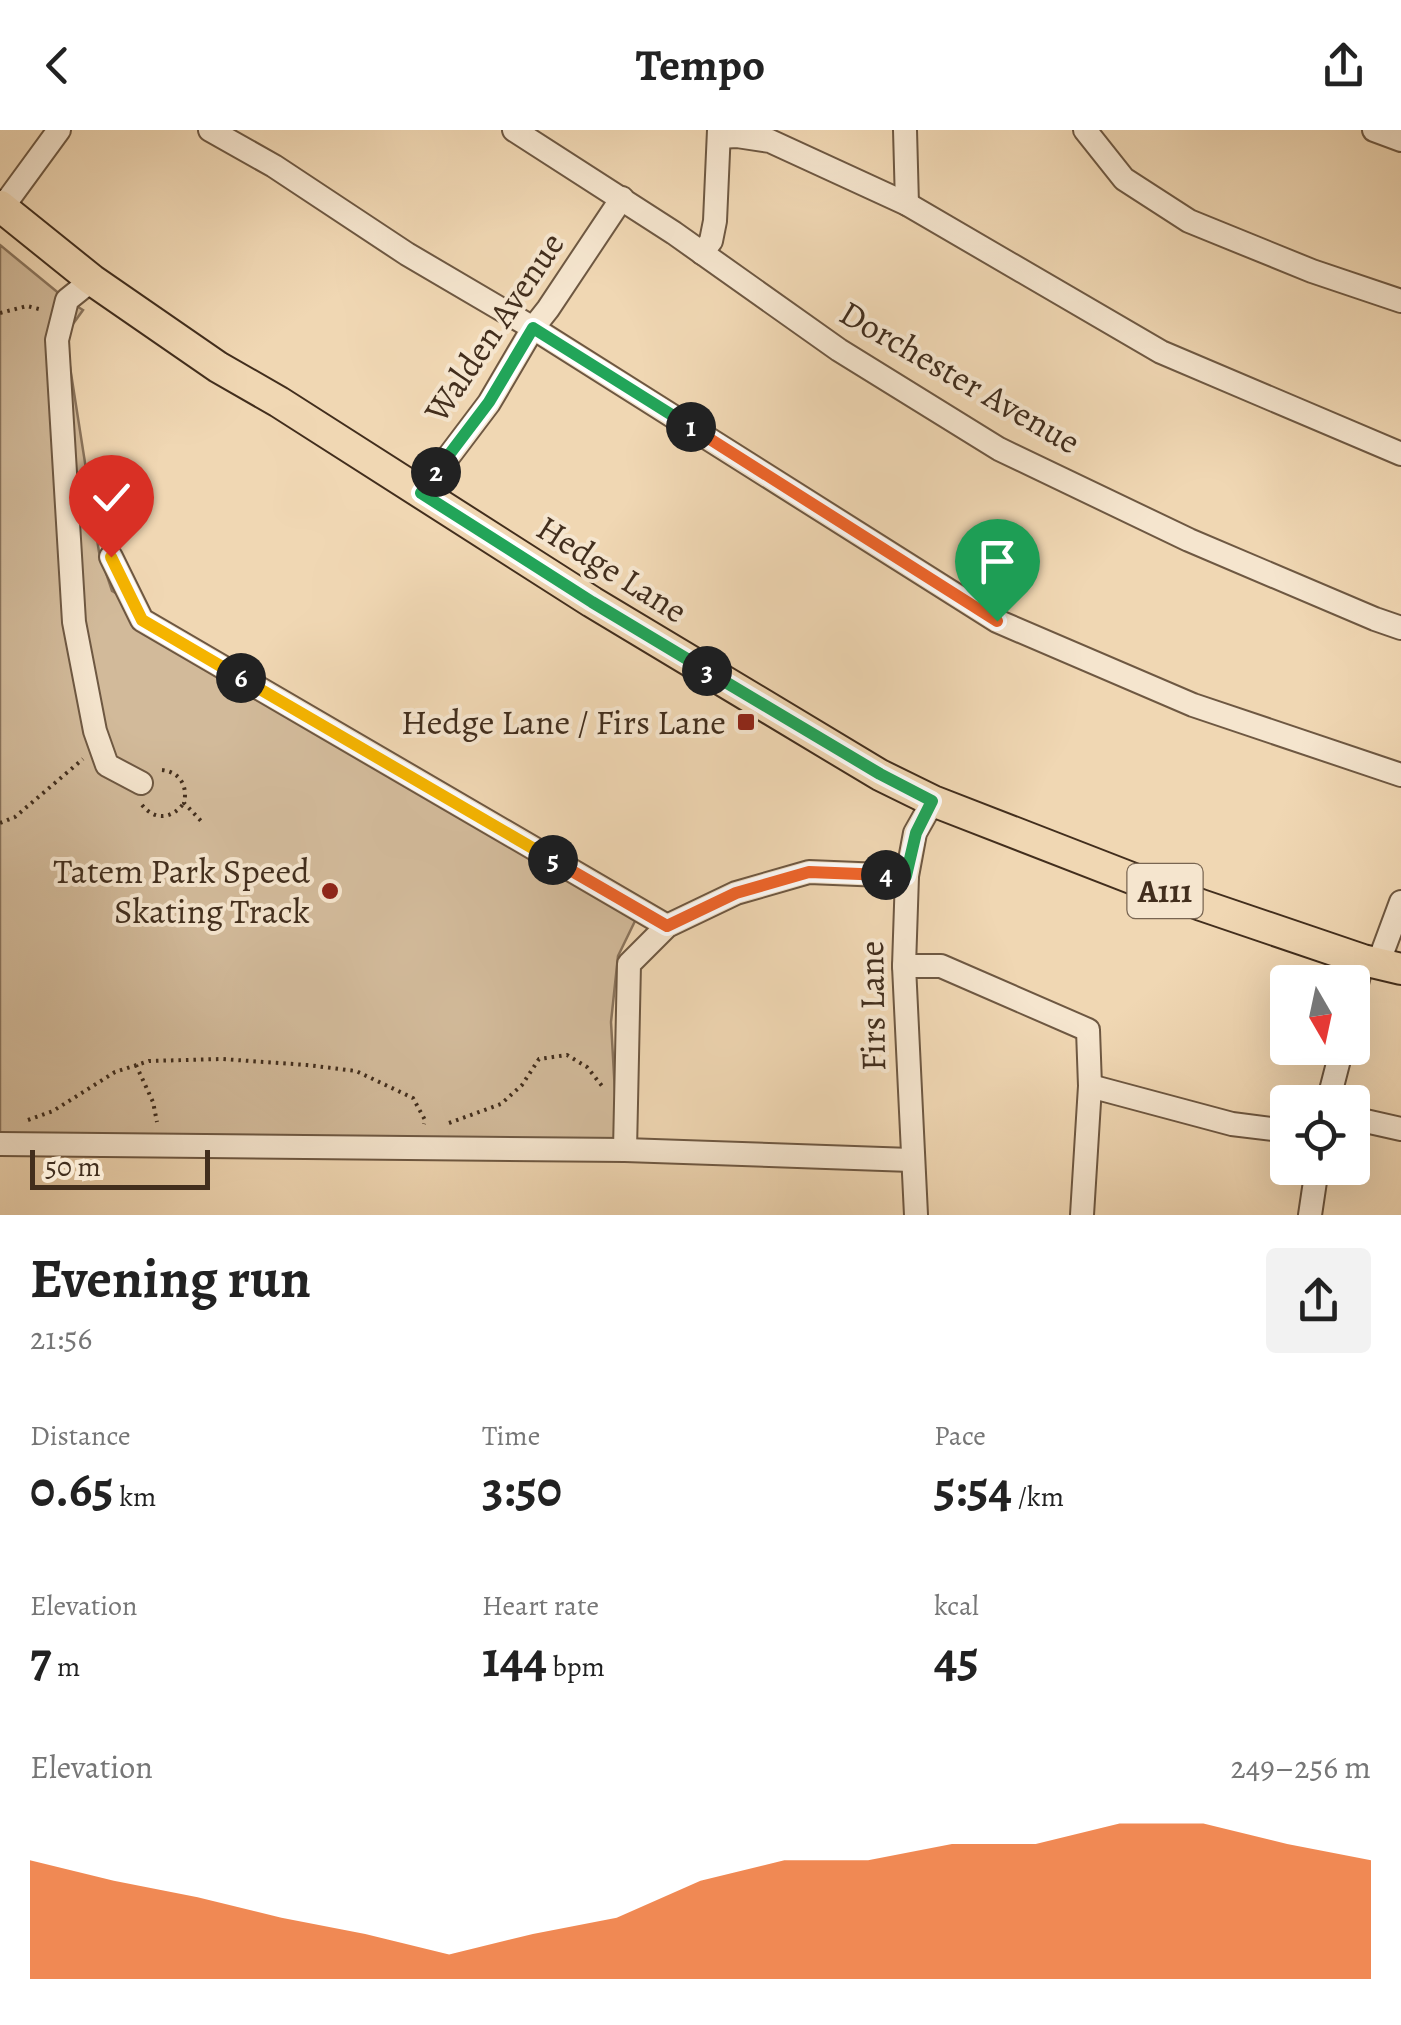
<!DOCTYPE html>
<meta charset="utf-8">
<style>
:root{--surface:#fff;--page:#f2f2f2;--text:#222;--muted:#767676;--accent:#ea580c}
body{margin:0;font-family:Alegreya,serif;background:var(--page);color:var(--text);height:100vh;display:flex;flex-direction:column;font-size:38px;white-space:nowrap}
*{box-sizing:border-box;margin:0}
p{font-size:32px;color:var(--muted)}
.icon{flex:none;width:55px;height:55px;fill:none;stroke:currentColor;stroke-width:2;stroke-linecap:round;stroke-linejoin:round}
.map{position:relative;height:1085px;overflow:hidden}
.drawer{display:flex;flex-direction:column;background:var(--surface);flex:1}
.drawer>*{flex:none}
.needle{width:65px;rotate:171deg}
.fabs{position:absolute;left:1270px;top:835px;display:grid;gap:20px}
.fabs a{display:grid;place-items:center;width:100px;height:100px;border-radius:10px;background:var(--surface);box-shadow:0 10px 40px #0002;font-size:50px}
.scale{position:absolute;left:30px;bottom:25px;width:180px;box-sizing:border-box;padding-left:10px;border:5px solid #422e1d;border-top:0;font-size:28px;line-height:35px;white-space:nowrap;color:#422e1d;-webkit-text-stroke:8px #f5e5ce;paint-order:stroke}
.pin{position:absolute;display:grid;place-items:center;width:85px;height:85px;color:#fff;margin:-102px -42px;border-radius:50% 50% 50% 0;rotate:-45deg;box-shadow:0 0 10px #0007}
.pin .icon{rotate:45deg}
.km{position:absolute;width:50px;height:50px;margin:-25px;border-radius:50%;background:#222;color:#fff;font-size:28px;line-height:50px;text-align:center}
.round{display:grid;place-items:center;flex:none;width:105px;height:105px;border-radius:10px;background:var(--page)}
.overview{display:flex;align-items:center;justify-content:space-between;height:170px;padding:0 30px}
h1{font-size:55px;font-weight:600;line-height:75px}
.figures{display:grid;grid-template-columns:repeat(3,1fr);gap:15px;height:170px;padding:10px 30px}
.figures div{display:grid;align-content:center}
.figures b{font-size:50px;font-weight:600}
.figures small{font-size:28px;font-weight:400}
.figures p{font-size:28px}
.chart{height:280px;padding:20px 30px}
.chart p{display:flex;justify-content:space-between}
.chart svg{width:100%;height:180px;margin-top:10px;fill:var(--accent);opacity:.7}
header{display:flex;justify-content:space-between;align-items:center;height:130px;padding:0 30px;background:var(--surface);font-size:45px;font-weight:600}
.map>svg:first-child{display:block}
.green{fill:#d2ba9a;stroke:#8a745c;stroke-width:2.5}
.lines{fill:none;stroke-linecap:round;stroke-linejoin:round}
.minor-casing{stroke:#6e5842;stroke-width:26}
.major-casing{stroke:#422e1d;stroke-width:34}
.path{stroke:#422e1d;stroke-width:4;stroke-dasharray:2.5 5;stroke-linecap:butt}
.minor{stroke:#f5e5ce;stroke-width:22}
.major{stroke:#f0d7b3;stroke-width:30}
.split-1-casing{stroke:#fff;stroke-width:20}
.split-2-casing{stroke:#fff;stroke-width:20}
.split-3-casing{stroke:#fff;stroke-width:20}
.split-4-casing{stroke:#fff;stroke-width:20}
.split-5-casing{stroke:#fff;stroke-width:20}
.split-6-casing{stroke:#fff;stroke-width:20}
.split-7-casing{stroke:#fff;stroke-width:20}
.split-1{stroke:#f0652b;stroke-width:12}
.split-2{stroke:#22a559;stroke-width:12}
.split-3{stroke:#22a559;stroke-width:12}
.split-4{stroke:#22a559;stroke-width:12}
.split-5{stroke:#f0652b;stroke-width:12}
.split-6{stroke:#f5b400;stroke-width:12}
.split-7{stroke:#f5b400;stroke-width:12}
.poi-dot{fill:#8f2418;stroke:#f5e5ce;stroke-width:4}
.labels{text-anchor:middle;stroke-width:8;stroke-linejoin:round;paint-order:stroke}
.shield{fill:#f5e5ce;stroke:#786552;stroke-width:2.5}
.shield-label{font-size:32px;font-weight:bold;fill:#422e1d}
.street-label{font-size:35px;fill:#422e1d;stroke:#f5e5ce}
.poi-label{font-size:35px;fill:#422e1d;stroke:#f5e5ce;text-anchor:end}
</style>
<header><svg class="icon" aria-label="back" viewBox="0 0 24 24"><path d="M15 5l-7 7 7 7"/></svg>Tempo<svg class="icon" aria-label="share" viewBox="0 0 24 24"><path d="M12 15V3M7 8l5-5 5 5M5 13v7h14v-7"/></svg></header>
<div class="map">
<svg width="1401" height="1085" viewBox="0 0 1401 1085">
<rect width="100%" height="100%" fill="#f0d7b3"/>
<filter id="stains"><feTurbulence type="fractalNoise" baseFrequency=".002" numOctaves="4"/><feColorMatrix values="0 0 0 0 .2 0 0 0 0 .09 0 0 0 0 .02 0 0 0 .5 -.17"/></filter>
<radialGradient id="worn" r=".72"><stop offset=".6" stop-color="#630" stop-opacity="0"/><stop offset="1" stop-color="#630" stop-opacity=".3"/></radialGradient>
<polygon class="green" points="0,115 67,170 83,180 65,205 99,422 112,461 229,528 636,789 618,826 611,892 618,1015 0,1004"/>
<g class="lines">
<g class="minor-casing">
<g id="minor">
<polyline points="210,0 274,36 407,124 533,198 997,491 1193,575 1401,645"/>
<polyline points="514,0 674,103 839,220 999,319 1189,410 1375,489 1401,498"/>
<polyline points="905,0 907,74"/>
<polyline points="1085,0 1124,49 1189,91 1312,141 1401,171"/>
<polyline points="1374,0 1401,10"/>
<polyline points="719,7 737,6 770,11 907,74 1161,222 1401,324"/>
<polyline points="2,78 59,0"/>
<polyline points="702,123 711,111 715,91 719,0"/>
<polyline points="92,150 67,170 57,210 74,492 95,601 107,635 141,653"/>
<polyline points="421,363 489,273 533,198 548,179 622,68"/>
<polyline points="111,427 142,490 667,796"/>
<polyline points="1378,834 1401,772"/>
<polyline points="904,836 941,836 1088,900 1090,956"/>
<polyline points="1352,873 1363,830"/>
<polyline points="1328,972 1342,918"/>
<polyline points="1352,988 1401,999"/>
<polyline points="0,1014 625,1020 911,1030"/>
<polyline points="625,1020 629,834 667,796 736,763 809,742 907,746"/>
<polyline points="916,1085 904,836 907,746 915,703 933,671"/>
<polyline points="1082,1085 1090,956 1232,994 1288,1001"/>
<polyline points="1310,1085 1317,1038"/>
</g>
</g>
<g class="major-casing">
<polyline id="major" points="0,76 92,150 218,237 279,272 592,472 880,645 933,671 1201,775 1363,830 1401,839"/>
</g>
<g class="path">
<polyline points="0,183 27,176 39,179"/>
<path d="M162,640c18,2 26,16 22,33l19,20"/>
<path d="M142,675c13,16 30,14 42,-2"/>
<polyline points="0,693 15,687 83,629"/>
<polyline points="136,935 153,972 157,992"/>
<polyline points="28,990 53,981 115,942 149,931 222,929 307,935 356,941 413,968 425,990 424,994"/>
<polyline points="449,993 501,974 522,955 539,929 567,925 587,937 602,956"/>
</g>
<use href="#minor" class="minor"/>
<use href="#major" class="major"/>
</g>
<g class="lines">
<g class="split-1-casing">
<polyline id="split-1" points="691,297 997,491"/>
</g>
<g class="split-2-casing">
<polyline id="split-2" points="436,342 489,272 533,198 691,297"/>
</g>
<g class="split-3-casing">
<polyline id="split-3" points="436,342 421,363 592,472 707,541"/>
</g>
<g class="split-4-casing">
<polyline id="split-4" points="707,541 880,644 932,671 916,703 906,746 886,745"/>
</g>
<g class="split-5-casing">
<polyline id="split-5" points="553,730 667,796 736,763 809,742 886,745"/>
</g>
<g class="split-6-casing">
<polyline id="split-6" points="241,548 553,730"/>
</g>
<g class="split-7-casing">
<polyline id="split-7" points="111,427 142,490 241,548"/>
</g>
<use href="#split-1" class="split-1"/>
<use href="#split-2" class="split-2"/>
<use href="#split-3" class="split-3"/>
<use href="#split-4" class="split-4"/>
<use href="#split-5" class="split-5"/>
<use href="#split-6" class="split-6"/>
<use href="#split-7" class="split-7"/>
</g>
<g class="poi-dot">
<rect x="736" y="582" width="20" height="20" rx="5"/>
<circle cx="330" cy="761" r="10"/>
</g>
<g class="labels">
<rect class="shield" x="1127.5" y="734" width="75" height="54" rx="8"/>
<g class="shield-label">
<text x="1165" y="772">A111</text>
</g>
<g class="street-label">
<text transform="translate(494 197) rotate(-56)" y="12">Walden Avenue</text>
<text transform="translate(960 247) rotate(30)" y="12">Dorchester Avenue</text>
<text transform="translate(612 439) rotate(32)" y="12">Hedge Lane</text>
<text transform="translate(872 876) rotate(-91)" y="12">Firs Lane</text>
</g>
<g class="poi-label">
<text x="726" y="604">Hedge Lane / Firs Lane</text>
<text x="310" y="753">Tatem Park Speed<tspan x="310" dy="40">Skating Track</tspan></text>
</g>
</g>
<rect width="100%" height="100%" filter="url(#stains)"/>
<rect width="100%" height="100%" fill="url(#worn)"/>
</svg>
<div class="fabs">
<a><svg class="needle" viewBox="-14 -14 28 28"><path d="M0-13l5 13h-10z" fill="#e53935"/><path d="M0 13l5-13h-10z" fill="#767676"/></svg></a>
<a><svg class="icon" aria-label="locate" viewBox="0 0 24 24"><circle cx="12" cy="12" r="6"/><path d="M12 2v4M12 18v4M2 12h4M18 12h4"/></svg></a>
</div>
<div class="scale">50 m</div>
<div class="pin" style="left:997px;top:491px;background:#1e9e55"><svg class="icon" aria-label="arrive" viewBox="0 0 24 24"><path d="M6 21V4h12l-3 4 3 4H6"/></svg></div>
<div class="pin" style="left:111px;top:427px;background:#d93025"><svg class="icon" aria-label="check" viewBox="0 0 24 24"><path d="M5 12l5 5 9-10"/></svg></div>
<b class="km" style="left:691px;top:297px">1</b>
<b class="km" style="left:436px;top:342px">2</b>
<b class="km" style="left:707px;top:541px">3</b>
<b class="km" style="left:886px;top:745px">4</b>
<b class="km" style="left:553px;top:730px">5</b>
<b class="km" style="left:241px;top:548px">6</b>
</div>
<section class="drawer">
<div class="overview"><div><h1>Evening run</h1><p>21:56</p></div><a class="round"><svg class="icon" aria-label="share" viewBox="0 0 24 24"><path d="M12 15V3M7 8l5-5 5 5M5 13v7h14v-7"/></svg></a></div>
<div class="figures">
<div><p>Distance</p><b>0.65<small> km</small></b></div>
<div><p>Time</p><b>3:50</b></div>
<div><p>Pace</p><b>5:54<small> /km</small></b></div>
</div>
<div class="figures">
<div><p>Elevation</p><b>7<small> m</small></b></div>
<div><p>Heart rate</p><b>144<small> bpm</small></b></div>
<div><p>kcal</p><b>45</b></div>
</div>
<div class="chart"><p><span>Elevation</span>249–256 m</p>
<svg viewBox="0 0 160 44" preserveAspectRatio="none"><path d="M0 44V15L10 20L20 24L30 29L40 33L50 38L60 33L70 29L80 20L90 15L100 15L110 11L120 11L130 6L140 6L150 11L160 15V44z"/></svg>
</div>
</section>
